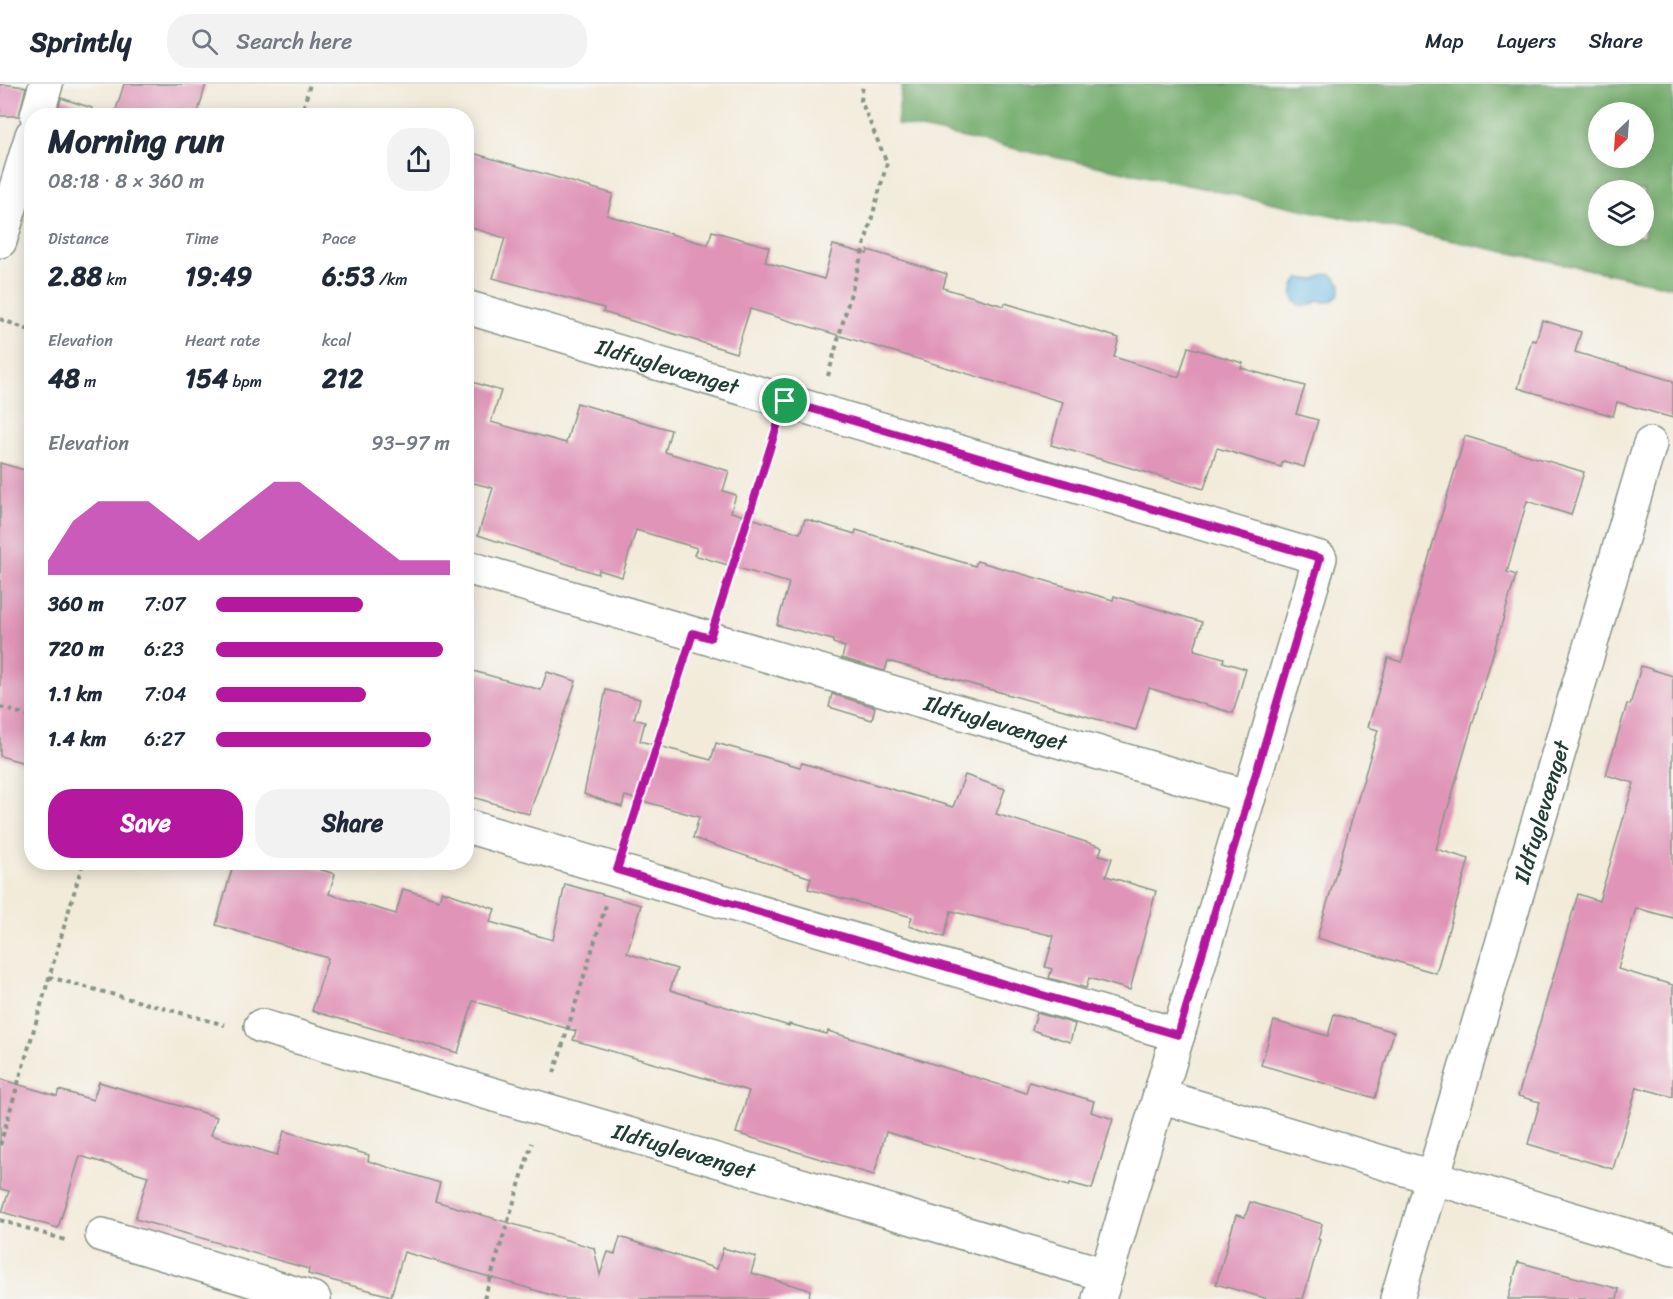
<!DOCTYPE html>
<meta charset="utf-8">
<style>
:root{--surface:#fff;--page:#f2f2f3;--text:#1f2937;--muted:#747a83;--line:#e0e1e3;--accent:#b5179e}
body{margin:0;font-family:Sriracha,sans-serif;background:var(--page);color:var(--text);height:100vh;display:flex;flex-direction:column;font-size:22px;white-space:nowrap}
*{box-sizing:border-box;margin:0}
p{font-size:20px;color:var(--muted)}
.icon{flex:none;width:33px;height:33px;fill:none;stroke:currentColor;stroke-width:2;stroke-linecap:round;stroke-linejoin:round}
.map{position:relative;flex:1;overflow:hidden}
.drawer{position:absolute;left:24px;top:24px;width:450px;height:762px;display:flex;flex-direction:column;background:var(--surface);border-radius:24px;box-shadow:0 3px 15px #0003}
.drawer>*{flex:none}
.needle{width:39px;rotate:205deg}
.fabs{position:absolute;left:1588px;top:18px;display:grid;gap:12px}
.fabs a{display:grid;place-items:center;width:66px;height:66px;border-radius:50%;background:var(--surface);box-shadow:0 3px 15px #0003;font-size:30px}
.pin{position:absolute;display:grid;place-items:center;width:51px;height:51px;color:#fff;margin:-26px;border:3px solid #fff;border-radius:50%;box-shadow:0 2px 6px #0007}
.round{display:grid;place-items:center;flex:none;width:63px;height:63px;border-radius:24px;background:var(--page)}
.headline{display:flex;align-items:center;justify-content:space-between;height:102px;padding:0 24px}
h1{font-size:33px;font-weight:800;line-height:45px}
.metrics{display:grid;grid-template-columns:repeat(3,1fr);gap:9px;height:102px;padding:6px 24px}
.metrics div{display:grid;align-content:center}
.metrics b{font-size:26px;font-weight:800}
.metrics small{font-size:16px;font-weight:400}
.metrics p{font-size:16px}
.chart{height:168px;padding:12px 24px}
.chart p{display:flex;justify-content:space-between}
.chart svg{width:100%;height:108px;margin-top:6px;fill:var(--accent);opacity:.7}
.primary-button{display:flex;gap:12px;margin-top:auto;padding:12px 24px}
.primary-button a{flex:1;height:69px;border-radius:24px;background:var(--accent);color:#fff;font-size:24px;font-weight:800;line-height:69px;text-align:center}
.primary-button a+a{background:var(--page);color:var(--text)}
ul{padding:0 24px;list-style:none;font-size:20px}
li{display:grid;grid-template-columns:96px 72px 1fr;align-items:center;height:45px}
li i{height:15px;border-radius:8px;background:var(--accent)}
header{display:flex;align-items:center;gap:36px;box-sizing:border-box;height:84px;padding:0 30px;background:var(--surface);border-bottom:2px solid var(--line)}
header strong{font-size:28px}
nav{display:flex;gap:33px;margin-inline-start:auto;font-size:21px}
.search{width:420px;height:54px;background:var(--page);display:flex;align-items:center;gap:15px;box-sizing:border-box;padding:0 21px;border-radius:24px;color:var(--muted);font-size:22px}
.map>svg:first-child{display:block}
.forest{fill:#72ab6a;stroke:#48744f;stroke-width:1.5;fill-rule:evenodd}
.water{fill:#6abbe5;stroke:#447c8c;stroke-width:1.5}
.building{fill:#e095b8}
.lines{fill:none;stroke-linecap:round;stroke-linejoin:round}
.minor-casing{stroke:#889487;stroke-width:36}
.path{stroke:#889487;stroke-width:4;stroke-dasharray:4.5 4.5;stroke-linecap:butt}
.minor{stroke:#fff;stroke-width:33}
.route-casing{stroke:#fff;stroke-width:12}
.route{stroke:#b5179e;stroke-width:8}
.labels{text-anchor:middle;stroke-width:5;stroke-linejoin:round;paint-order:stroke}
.street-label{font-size:22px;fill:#1f3d34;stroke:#f6f6f2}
</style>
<header>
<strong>Sprintly</strong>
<div class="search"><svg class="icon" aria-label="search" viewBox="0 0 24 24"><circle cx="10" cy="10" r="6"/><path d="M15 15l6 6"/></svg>Search here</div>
<nav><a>Map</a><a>Layers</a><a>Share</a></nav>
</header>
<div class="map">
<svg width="1673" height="1215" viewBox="0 0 1673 1215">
<rect width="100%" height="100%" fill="#f6f6f2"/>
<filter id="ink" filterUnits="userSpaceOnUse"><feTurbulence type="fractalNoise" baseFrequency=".0167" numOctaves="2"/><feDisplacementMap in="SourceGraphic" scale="12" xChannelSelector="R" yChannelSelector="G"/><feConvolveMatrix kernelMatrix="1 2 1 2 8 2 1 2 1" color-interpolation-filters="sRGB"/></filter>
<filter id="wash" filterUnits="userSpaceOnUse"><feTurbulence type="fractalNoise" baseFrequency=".008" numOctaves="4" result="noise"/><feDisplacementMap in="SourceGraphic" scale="24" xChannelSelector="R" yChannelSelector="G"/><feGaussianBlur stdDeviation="1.35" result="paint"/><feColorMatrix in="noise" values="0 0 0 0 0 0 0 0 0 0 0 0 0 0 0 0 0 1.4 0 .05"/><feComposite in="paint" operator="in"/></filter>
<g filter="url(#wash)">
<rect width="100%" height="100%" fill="#f2ebda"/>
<path class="forest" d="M902,0h771v203l-776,-163zM1599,28h45v46h-45zM1599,106h45v46h-45z"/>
<path class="water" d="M1325,190h6l10,10c-1,14 -10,22 -23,16 -18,17 -36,-6 -18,-22l15,2z"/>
<g id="blocks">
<g class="building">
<polygon points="0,0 26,3 19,32 0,32"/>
<polygon points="124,0 206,0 197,32 114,32"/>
<polygon points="61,14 92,24 91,32 57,32"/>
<polygon points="466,67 613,110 607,131 708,161 712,147 769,163 765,178 824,195 833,161 867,170 868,166 947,190 943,204 1004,222 1005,219 1119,254 1114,273 1179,293 1188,263 1243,279 1241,284 1305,302 1296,330 1318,336 1304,383 1283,377 1281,383 1217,364 1204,405 1051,361 1063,318 750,225 736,269 603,228 604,224 493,194 505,154 466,142"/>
<polygon points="1542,236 1581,248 1575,268 1673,297 1673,334 1617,318 1613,332 1518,304 1532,256 1536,257"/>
<polygon points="466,296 501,307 491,338 566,359 577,319 671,346 665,368 729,387 723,407 736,411 731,428 800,449 805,435 855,450 856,446 975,482 977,477 1113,516 1114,512 1202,538 1194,566 1224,574 1223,578 1246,585 1233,629 1149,604 1136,646 888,577 885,587 842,574 845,563 833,559 833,556 777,541 789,499 694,471 697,464 636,446 622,493 599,486 598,490 478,451 493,404 466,397"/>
<polygon points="1465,352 1584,388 1571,431 1527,417 1507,488 1516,491 1436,765 1469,775 1436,889 1317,854 1378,646 1368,643 1388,574 1402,578 1418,510"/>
<polygon points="0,379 32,388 32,681 0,672"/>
<polygon points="1641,582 1673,592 1673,834 1636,824 1618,885 1673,901 1673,1013 1637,1003 1613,1085 1528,1060 1540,1018 1518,1012 1578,810 1599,817 1634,699 1606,691 1627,620 1630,621"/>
<polygon points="466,585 541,606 547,588 576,597 529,730 466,711"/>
<polygon points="606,606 640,615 634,635 645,638 640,657 711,676 716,659 800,683 802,679 953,723 965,691 1005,705 996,730 1102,763 1099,771 1112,774 1106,792 1156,807 1130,906 1089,894 1086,904 1049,894 1052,885 1045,883 1054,852 951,827 944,853 909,842 912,833 808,805 811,794 693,754 699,733 625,712 622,723 584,710"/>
<polygon points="832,610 875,623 872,636 829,623"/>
<polygon points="234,778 296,778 335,790 329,810 396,830 403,805 439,816 442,807 495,825 490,838 553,856 565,800 641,821 627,869 677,885 670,906 789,942 789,940 827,950 828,947 1026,1009 1029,998 1094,1017 1091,1028 1113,1035 1092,1105 1070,1099 1069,1102 886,1048 874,1091 814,1073 736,1049 749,1007 573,956 576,947 473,917 458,969 312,927 328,874 216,841"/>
<polygon points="1037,929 1075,940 1070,958 1032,946"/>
<polygon points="1334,930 1394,948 1375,1014 1261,981 1274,937 1328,952"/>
<polygon points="0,995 57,1012 59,1006 93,1016 99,998 217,1033 211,1051 277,1071 284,1047 369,1071 368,1077 440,1099 435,1117 594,1164 600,1191 608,1168 615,1170 620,1153 717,1185 723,1164 756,1173 751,1189 810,1206 809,1215 565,1215 404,1168 391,1212 308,1190 309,1185 135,1135 148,1092 80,1072 58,1144 2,1128 9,1107 0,1105"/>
<polygon points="1250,1118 1322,1140 1318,1155 1320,1156 1303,1215 1268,1215 1216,1200 1236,1131 1245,1133"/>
<polygon points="1518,1178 1619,1205 1617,1215 1508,1215"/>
</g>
</g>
</g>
<g filter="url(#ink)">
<use href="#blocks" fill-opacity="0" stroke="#889487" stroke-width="1.5"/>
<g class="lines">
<g class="minor-casing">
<g id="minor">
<polyline points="37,32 46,0"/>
<polyline points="0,157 32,51"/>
<path id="s1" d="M466,223l854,251 -221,741"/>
<path id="s2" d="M466,483l783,230"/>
<polyline points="466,742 1178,951"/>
<path id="s3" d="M261,942l845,249"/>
<polyline points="1160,1012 1673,1165"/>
<polyline points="102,1151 314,1215"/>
<path id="s4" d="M1397,1215l253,-855"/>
</g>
</g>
<g class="path">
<polyline points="301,32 310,0"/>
<polyline points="0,235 32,247"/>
<polyline points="828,292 887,79 861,17 863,0"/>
<polyline points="721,519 774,352"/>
<polyline points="0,623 32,633"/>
<polyline points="628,751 682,584"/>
<polyline points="49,893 225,941"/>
<polyline points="554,989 606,821"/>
<polyline points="0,1061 83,778"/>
<polyline points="0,1136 65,1156"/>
<polyline points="484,1215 532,1059"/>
</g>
<use href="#minor" class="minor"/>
</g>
</g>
<g class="lines" filter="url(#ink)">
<g class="route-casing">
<polygon id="route" points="785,317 1320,474 1178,951 617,786 693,549 710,554"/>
</g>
<use href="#route" class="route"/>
</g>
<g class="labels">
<g class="street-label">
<text dy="8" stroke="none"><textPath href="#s1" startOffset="210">Ildfuglevænget</textPath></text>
<text dy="8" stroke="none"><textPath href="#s2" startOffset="552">Ildfuglevænget</textPath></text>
<text dy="8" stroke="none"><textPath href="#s4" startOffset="508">Ildfuglevænget</textPath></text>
<text dy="8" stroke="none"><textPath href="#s3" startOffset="441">Ildfuglevænget</textPath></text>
</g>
</g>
</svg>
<div class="fabs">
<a><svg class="needle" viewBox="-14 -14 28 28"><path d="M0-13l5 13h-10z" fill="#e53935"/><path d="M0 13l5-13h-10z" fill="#747a83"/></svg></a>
<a><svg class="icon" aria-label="layers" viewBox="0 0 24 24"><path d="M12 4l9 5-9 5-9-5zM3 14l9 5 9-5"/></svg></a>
</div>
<div class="pin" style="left:785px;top:317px;background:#1e9e55"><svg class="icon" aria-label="arrive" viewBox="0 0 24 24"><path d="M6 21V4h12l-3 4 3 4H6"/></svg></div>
<section class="drawer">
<div class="headline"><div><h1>Morning run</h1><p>08:18 · 8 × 360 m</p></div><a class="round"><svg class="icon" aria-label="share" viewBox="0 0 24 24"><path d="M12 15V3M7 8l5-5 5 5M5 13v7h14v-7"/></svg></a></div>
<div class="metrics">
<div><p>Distance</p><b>2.88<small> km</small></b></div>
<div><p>Time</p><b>19:49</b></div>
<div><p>Pace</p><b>6:53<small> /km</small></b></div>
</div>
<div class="metrics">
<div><p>Elevation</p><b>48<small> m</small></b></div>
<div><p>Heart rate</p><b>154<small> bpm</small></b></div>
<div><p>kcal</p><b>212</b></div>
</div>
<div class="chart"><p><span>Elevation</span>93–97 m</p>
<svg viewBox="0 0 160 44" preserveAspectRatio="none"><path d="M0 44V38L10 22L20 14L30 14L40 14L50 22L60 30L70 22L80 14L90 6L100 6L110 14L120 22L130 30L140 38L150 38L160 38V44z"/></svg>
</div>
<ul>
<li><b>360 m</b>7:07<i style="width:63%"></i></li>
<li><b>720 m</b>6:23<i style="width:97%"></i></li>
<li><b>1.1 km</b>7:04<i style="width:64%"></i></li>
<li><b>1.4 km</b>6:27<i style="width:92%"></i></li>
</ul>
<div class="primary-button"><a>Save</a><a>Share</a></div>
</section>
</div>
